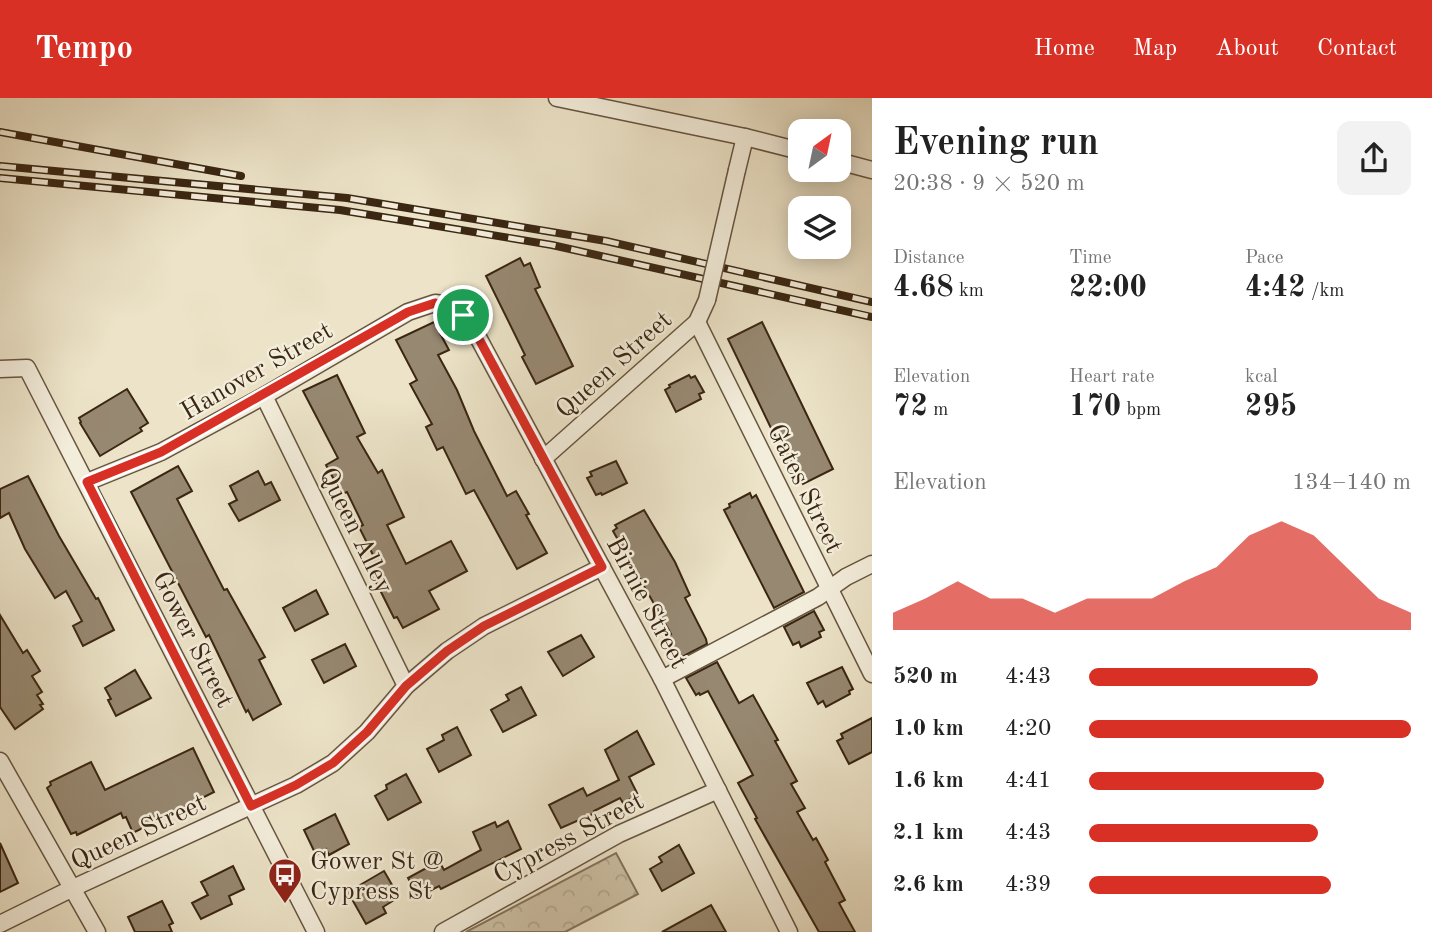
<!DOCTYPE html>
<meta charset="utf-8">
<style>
:root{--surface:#fff;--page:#f2f2f2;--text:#222;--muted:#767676;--accent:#d93025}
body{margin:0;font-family:"Old Standard TT",serif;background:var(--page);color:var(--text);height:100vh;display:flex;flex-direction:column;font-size:26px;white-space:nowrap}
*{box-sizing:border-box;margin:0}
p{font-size:23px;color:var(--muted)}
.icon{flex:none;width:38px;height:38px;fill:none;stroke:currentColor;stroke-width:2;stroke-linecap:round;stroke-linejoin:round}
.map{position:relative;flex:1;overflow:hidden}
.sheet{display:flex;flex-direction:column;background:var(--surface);width:560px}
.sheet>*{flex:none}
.needle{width:46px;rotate:33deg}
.controls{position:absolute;left:788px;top:21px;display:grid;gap:14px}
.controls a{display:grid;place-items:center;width:63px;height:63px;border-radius:14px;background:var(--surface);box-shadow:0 4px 18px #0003;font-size:35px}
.pin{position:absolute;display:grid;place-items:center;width:60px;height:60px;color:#fff;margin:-30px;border:4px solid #fff;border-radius:50%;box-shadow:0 2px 7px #0007}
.round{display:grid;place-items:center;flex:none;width:74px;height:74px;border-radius:14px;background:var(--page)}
.headline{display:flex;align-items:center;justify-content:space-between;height:119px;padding:0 21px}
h1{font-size:38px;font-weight:600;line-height:52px}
.metrics{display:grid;grid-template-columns:repeat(3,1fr);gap:10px;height:119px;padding:7px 21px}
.metrics div{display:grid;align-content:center}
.metrics b{font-size:30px;font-weight:600}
.metrics small{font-size:19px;font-weight:400}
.metrics p{font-size:19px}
.chart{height:196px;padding:14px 21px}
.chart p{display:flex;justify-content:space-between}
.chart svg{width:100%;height:126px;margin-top:7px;fill:var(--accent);opacity:.7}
ul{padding:0 21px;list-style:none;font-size:23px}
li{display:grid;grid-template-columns:112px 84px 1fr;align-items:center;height:52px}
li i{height:18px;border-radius:9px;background:var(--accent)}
header{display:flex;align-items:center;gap:42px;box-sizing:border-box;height:98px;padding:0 35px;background:var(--accent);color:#fff}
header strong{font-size:33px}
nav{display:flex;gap:38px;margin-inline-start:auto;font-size:24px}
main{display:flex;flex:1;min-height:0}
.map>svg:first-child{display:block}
.forest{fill:url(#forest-crowns);stroke:#84745e;stroke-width:2}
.building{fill:#978871;stroke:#3a2612;stroke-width:2}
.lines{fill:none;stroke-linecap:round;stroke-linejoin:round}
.minor-casing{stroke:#665540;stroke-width:19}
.minor{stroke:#f3eddb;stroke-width:16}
.rail-casing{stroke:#3a2612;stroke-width:8}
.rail{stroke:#f3eddb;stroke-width:5;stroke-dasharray:16;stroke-linecap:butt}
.minor-bridge-casing{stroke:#665540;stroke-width:19;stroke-linecap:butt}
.minor-bridge{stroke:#f3eddb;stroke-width:16}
.route-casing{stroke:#fff;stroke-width:14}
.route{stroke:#d93025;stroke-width:9}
.labels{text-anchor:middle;stroke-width:5;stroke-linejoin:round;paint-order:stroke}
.street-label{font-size:26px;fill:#3a2612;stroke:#f3eddb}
.poi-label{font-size:26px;fill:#3a2612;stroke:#f3eddb;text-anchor:start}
</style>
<header>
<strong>Tempo</strong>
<nav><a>Home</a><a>Map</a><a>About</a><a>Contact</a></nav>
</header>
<main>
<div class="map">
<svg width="872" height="834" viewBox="0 0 872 834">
<defs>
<pattern id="forest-crowns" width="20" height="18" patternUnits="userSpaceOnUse" patternTransform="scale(1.75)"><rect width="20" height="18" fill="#cec3a9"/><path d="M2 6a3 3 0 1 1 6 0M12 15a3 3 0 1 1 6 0" fill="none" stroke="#b2a790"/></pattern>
</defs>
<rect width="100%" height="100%" fill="#ece3c8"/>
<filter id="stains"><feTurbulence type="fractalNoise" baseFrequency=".00286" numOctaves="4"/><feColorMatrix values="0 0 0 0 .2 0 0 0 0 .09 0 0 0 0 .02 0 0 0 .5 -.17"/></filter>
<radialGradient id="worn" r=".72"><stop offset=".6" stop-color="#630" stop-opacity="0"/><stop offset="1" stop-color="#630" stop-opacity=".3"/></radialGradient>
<polygon class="forest" points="616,755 638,796 565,834 466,834"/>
<g class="building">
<polygon points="520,160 524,168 530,165 540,189 535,191 573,268 536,286 522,259 525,257 486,178"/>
<polygon points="434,224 449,252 438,257 457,292 474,333 507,398 516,393 529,416 526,417 547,455 517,471 474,392 466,396 443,349 437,352 426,329 432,326 410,286 417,282 396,242"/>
<polygon points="762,224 833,371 803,386 802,384 798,386 728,241"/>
<polygon points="337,277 365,335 357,339 378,375 382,372 404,419 387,427 406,466 451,443 467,473 429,493 439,511 403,530 397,519 394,520 368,468 376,463 359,429 363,427 347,394 342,396 326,367 338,360 303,293"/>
<polygon points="689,277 691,280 695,278 704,294 699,296 701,301 676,314 665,292 670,289 669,287"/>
<polygon points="127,291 148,325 140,330 142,333 100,358 80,325 81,324 79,320"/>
<polygon points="616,363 627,385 602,397 601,395 596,397 587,380 592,378 590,374"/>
<polygon points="178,368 192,393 177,401 224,492 227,491 265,559 259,562 281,606 253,622 248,612 246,614 209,537 206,539 131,394"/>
<polygon points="258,373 265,387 271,384 280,402 239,423 229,406 237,402 230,388"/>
<polygon points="28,378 59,438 96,501 98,500 114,532 83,548 73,528 82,523 66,493 55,500 25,451 9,415 0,420 0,391"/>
<polygon points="750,395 752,400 756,397 804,494 774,510 724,412 730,409 729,406"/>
<polygon points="644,412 675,464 690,497 685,500 706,541 707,546 676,562 664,540 671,536 613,433 617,430 615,427"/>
<polygon points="316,492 328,516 295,533 283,510"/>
<polygon points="814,513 824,532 819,534 821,539 801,549 799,544 793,547 784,529"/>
<polygon points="0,517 23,555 27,552 40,573 32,578 42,594 37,597 43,606 40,607 43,611 15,631 0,609"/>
<polygon points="581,537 594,559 563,578 548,554"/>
<polygon points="345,546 356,568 324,585 312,562"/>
<polygon points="717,564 739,605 753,597 778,642 775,643 797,683 791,686 805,710 797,714 813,742 816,740 828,762 825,764 845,802 839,805 855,834 819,834 755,721 757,720 738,685 753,677 708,593 700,597 699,595 696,597 686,580"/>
<polygon points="842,569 853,591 849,593 850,596 826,609 823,603 818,606 807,585"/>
<polygon points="135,572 151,600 116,618 108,602 111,601 105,590"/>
<polygon points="521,589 536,617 503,634 491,612 509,602 506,597"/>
<polygon points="872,620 872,654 849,666 837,643 843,640 841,636"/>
<polygon points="457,629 471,657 439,674 427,651 444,642 442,637"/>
<polygon points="637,633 654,666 629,679 638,697 623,705 620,700 594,713 595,715 561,730 549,707 583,690 587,698 619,682 605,652"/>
<polygon points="193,650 214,694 133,735 126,719 123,720 121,715 77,737 76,734 71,736 47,690 51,687 50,684 91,664 105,692"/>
<polygon points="406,676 421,704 388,722 375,698 387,691 386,687"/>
<polygon points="335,716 349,746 329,757 326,751 316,757 304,732"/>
<polygon points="508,723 521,751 441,791 439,788 418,799 408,780 439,763 444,772 481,752 473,734 495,724 497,729"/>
<polygon points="0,745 18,785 0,794"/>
<polygon points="679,747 694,775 662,793 650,771 662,764 659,759"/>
<polygon points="233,768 244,791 229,798 232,806 201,821 192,805 208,797 201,784"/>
<polygon points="384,773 399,799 383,809 386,815 366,826 348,794"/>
<polygon points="162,803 173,825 169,827 172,834 135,834 128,819"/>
<polygon points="711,807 726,834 662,834"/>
</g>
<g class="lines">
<g class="minor-casing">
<g id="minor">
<polyline points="557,0 745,39 800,53"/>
<polyline points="838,63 872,72"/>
<polyline points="737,72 745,39"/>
<polyline points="697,224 872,576"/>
<polyline points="0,271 27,270 316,834"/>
<polyline points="264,298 406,588"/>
<polyline points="543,361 697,224 707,202"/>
<polyline points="87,384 161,354 264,298 408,214 435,205 450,207 463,217 473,230 662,581 789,834"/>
<polyline points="662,581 818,499 846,479 872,466"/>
<polyline points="0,663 97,834"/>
<polyline points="0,826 73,790 296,687 333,665 367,634 406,588 447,553 484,528 602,469"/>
<polyline points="443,834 619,736 718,692"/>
</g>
</g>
<use href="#minor" class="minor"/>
<g class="rail-casing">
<g id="rail">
<polyline points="0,34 241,78"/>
<polyline points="0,68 347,100 606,143 872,204"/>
<polyline points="0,80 340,112 552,147 872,219"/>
</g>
</g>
<use href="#rail" class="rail"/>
<g class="minor-bridge-casing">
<polyline id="minor-bridge" points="707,202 737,72"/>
</g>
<use href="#minor-bridge" class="minor-bridge"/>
</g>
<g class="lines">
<g class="route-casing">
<path id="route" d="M435,205c18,3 27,11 38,25l129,239 -118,59 -37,25 -41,35 -39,46 -34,31 -37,22 -45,21 -164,-324 74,-30 247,-140z"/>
</g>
<use href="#route" class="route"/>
</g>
<defs>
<g id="bus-pin" transform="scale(1.75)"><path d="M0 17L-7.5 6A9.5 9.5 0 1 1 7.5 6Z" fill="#8f2418" stroke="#f3eddb"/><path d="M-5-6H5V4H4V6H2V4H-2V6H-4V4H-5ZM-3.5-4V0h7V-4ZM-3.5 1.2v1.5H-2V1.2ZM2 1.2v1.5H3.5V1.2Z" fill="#fff"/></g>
</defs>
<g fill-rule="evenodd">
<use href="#bus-pin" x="285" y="777"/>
</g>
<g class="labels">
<g class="street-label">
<text transform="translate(613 266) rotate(-42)" y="9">Queen Street</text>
<text transform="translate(256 272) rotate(-30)" y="9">Hanover Street</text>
<text transform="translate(806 390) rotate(64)" y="9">Gates Street</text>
<text transform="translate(357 432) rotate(64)" y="9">Queen Alley</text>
<text transform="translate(648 504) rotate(62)" y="9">Birnie Street</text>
<text transform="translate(194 541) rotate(63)" y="9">Gower Street</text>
<text transform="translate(138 733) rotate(-25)" y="9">Queen Street</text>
<text transform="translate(568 739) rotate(-28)" y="9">Cypress Street</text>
</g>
<g class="poi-label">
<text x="310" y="771">Gower St @<tspan x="310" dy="30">Cypress St</tspan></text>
</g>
</g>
<rect width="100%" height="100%" filter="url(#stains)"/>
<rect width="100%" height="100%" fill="url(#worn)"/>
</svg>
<div class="controls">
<a><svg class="needle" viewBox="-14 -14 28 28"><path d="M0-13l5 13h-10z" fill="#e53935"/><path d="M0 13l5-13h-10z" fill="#767676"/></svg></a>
<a><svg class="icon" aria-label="layers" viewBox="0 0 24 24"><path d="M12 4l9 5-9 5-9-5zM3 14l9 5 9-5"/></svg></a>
</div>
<div class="pin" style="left:463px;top:217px;background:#1e9e55"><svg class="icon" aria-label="arrive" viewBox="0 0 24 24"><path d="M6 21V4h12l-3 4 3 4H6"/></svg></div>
</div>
<section class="sheet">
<div class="headline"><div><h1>Evening run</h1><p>20:38 · 9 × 520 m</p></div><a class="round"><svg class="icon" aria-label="share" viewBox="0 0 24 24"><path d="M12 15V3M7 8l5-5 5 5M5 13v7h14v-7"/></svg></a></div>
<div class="metrics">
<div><p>Distance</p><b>4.68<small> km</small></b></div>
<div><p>Time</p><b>22:00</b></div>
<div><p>Pace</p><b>4:42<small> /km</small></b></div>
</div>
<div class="metrics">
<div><p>Elevation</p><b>72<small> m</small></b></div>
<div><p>Heart rate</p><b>170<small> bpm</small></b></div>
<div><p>kcal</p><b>295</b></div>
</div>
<div class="chart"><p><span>Elevation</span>134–140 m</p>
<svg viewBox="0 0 160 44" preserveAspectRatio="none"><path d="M0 44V38L10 33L20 27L30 33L40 33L50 38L60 33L70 33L80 33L90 27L100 22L110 11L120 6L130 11L140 22L150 33L160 38V44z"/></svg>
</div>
<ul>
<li><b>520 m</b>4:43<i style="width:71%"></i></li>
<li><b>1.0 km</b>4:20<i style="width:100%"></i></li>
<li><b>1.6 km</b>4:41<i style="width:73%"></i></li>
<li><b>2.1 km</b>4:43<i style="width:71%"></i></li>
<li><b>2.6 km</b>4:39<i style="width:75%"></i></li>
</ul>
</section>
</main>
